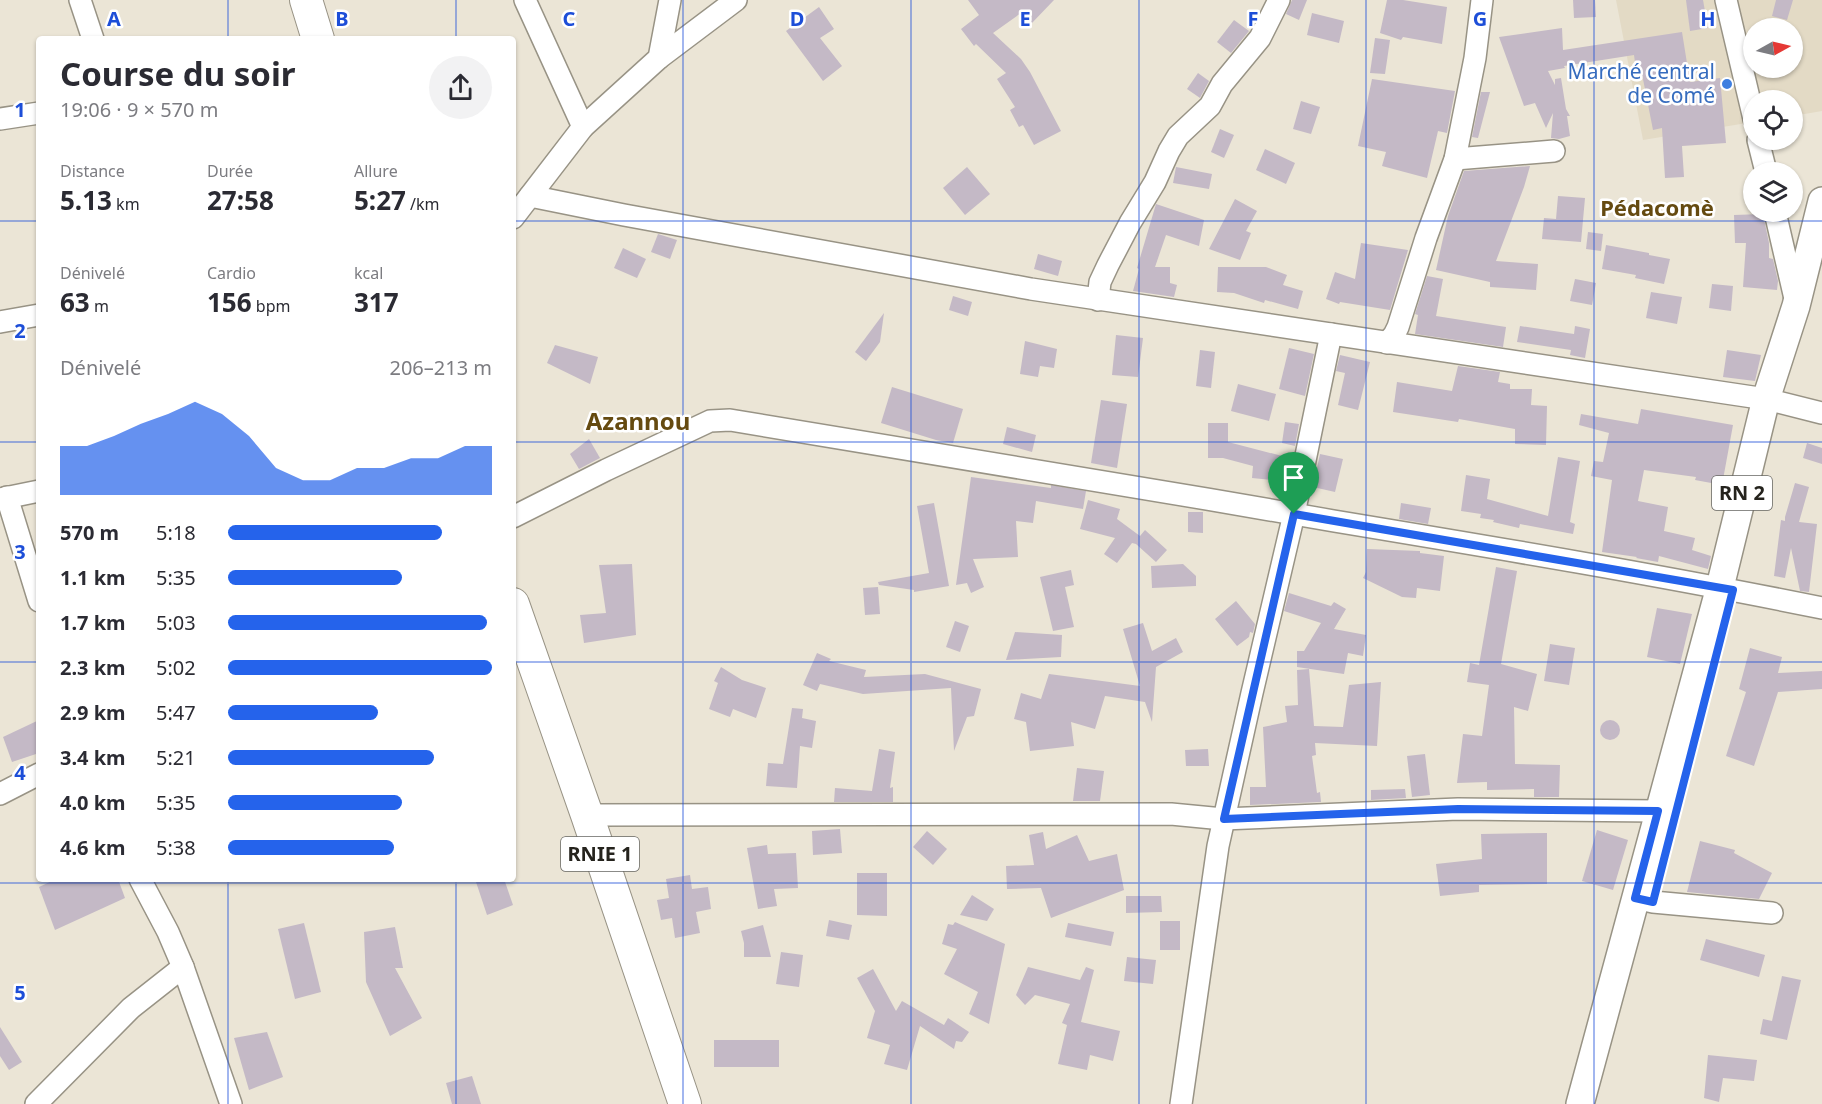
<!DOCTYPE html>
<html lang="fr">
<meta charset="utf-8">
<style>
:root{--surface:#fff;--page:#f2f2f3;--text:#2b2b33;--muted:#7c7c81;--accent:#2563eb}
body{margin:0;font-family:"Noto Sans",sans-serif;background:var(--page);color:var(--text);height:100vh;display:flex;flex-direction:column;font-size:22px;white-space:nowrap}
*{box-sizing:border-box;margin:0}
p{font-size:20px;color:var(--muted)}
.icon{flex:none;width:33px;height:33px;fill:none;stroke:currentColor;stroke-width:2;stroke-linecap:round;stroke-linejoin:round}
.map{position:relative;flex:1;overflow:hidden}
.sheet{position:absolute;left:36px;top:36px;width:480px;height:846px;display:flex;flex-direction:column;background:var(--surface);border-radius:6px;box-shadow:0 2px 4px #0004}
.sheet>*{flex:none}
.needle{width:39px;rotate:82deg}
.fabs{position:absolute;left:1743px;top:18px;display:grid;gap:12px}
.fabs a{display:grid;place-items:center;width:60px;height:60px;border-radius:50%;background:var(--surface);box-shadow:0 2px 4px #0004;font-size:30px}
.pin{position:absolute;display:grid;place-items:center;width:51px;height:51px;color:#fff;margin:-62px -26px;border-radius:50% 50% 50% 0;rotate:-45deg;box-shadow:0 0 6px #0007}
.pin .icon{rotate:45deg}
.round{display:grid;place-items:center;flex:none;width:63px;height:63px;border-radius:32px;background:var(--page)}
.head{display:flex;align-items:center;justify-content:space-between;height:102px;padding:0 24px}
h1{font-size:33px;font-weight:700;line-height:45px}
.metrics{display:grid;grid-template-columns:repeat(3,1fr);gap:9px;height:102px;padding:6px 24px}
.metrics div{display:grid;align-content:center}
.metrics b{font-size:26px;font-weight:700}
.metrics small{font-size:16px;font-weight:400}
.metrics p{font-size:16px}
.chart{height:168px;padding:12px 24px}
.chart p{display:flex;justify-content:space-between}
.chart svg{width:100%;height:108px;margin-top:6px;fill:var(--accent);opacity:.7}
ul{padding:0 24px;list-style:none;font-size:20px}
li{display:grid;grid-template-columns:96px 72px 1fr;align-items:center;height:45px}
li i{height:15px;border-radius:8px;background:var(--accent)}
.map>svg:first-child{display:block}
.built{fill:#e3dac5;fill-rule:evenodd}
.building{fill:#c4b9c6}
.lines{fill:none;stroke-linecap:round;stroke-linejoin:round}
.minor-casing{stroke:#989385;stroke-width:24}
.major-casing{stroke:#989385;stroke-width:30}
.highway-casing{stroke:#989385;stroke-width:34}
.minor{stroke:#fff;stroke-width:21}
.major{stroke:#fff;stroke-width:27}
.highway{stroke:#fff;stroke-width:32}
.route-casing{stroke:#fff;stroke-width:12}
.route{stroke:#2563eb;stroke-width:8}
.grid{fill:none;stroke:#1d4ed8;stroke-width:1.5;stroke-opacity:0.55}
.shop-dot{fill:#3f7fe0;stroke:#fff;stroke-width:2}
.labels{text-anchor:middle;stroke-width:5;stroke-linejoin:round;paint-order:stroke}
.shield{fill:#fff;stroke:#666561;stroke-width:1.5}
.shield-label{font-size:20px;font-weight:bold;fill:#25231d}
.shop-label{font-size:21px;fill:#366cbe;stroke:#fff;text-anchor:end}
.neighbourhood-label{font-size:22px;font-weight:bold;fill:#654a10;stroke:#fff}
.quarter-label{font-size:24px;font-weight:bold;fill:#654a10;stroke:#fff}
.grid-label{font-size:20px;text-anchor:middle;font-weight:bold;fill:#1d4ed8;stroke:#fff;stroke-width:5;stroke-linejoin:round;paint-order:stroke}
</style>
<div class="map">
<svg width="1822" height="1104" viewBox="0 0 1822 1104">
<rect width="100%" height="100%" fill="#ebe5d6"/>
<path class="built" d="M1616,0h206v111l-29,5 -1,-16h-38l-1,22 -110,18zM1754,28h38v40h-38z"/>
<g class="building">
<polygon points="968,0 1054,0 1031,24 1021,13 993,33 1021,59 1030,72 1061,131 1034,145 1023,125 1019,127 1010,110 1015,107 997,79 1006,73 976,44 974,46 961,29 979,15"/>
<polygon points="1292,0 1307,0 1299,20 1286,14"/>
<polygon points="1387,0 1403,0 1447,7 1442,44 1403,37 1401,40 1380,33"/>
<polygon points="1573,0 1595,0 1596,17 1574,18"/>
<polygon points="1686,0 1703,0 1708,28 1690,31"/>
<polygon points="1776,0 1793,0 1787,20 1772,16"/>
<polygon points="819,7 834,29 820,38 842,66 823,81 786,31"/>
<polygon points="1312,13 1344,21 1339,43 1307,35"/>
<polygon points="1234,20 1249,31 1231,53 1217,42"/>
<polygon points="1562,28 1563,50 1682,32 1690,82 1720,78 1726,143 1682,146 1684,177 1665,178 1662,128 1653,130 1641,69 1636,70 1634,55 1564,66 1565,68 1548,71 1555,85 1555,79 1561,78 1566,109 1570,116 1567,116 1570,136 1559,139 1551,138 1553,113 1546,128 1535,103 1524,106 1499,37"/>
<polygon points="1375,38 1390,40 1385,74 1370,73"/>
<polygon points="1198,73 1209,81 1200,98 1187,89"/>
<polygon points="1372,79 1455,91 1447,133 1438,131 1427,178 1382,166 1386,152 1358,146"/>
<polygon points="1481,92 1490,92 1478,138 1472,137"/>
<polygon points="1301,101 1320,107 1311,134 1293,129"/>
<polygon points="1220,129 1234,135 1224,158 1211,152"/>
<polygon points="1265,149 1295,163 1286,184 1256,170"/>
<polygon points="1530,166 1524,187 1496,261 1538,264 1536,290 1490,287 1490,282 1436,270 1448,216 1464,171"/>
<polygon points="967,167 990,194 965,215 943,188"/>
<polygon points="1176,167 1212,174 1209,189 1173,183"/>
<polygon points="1558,196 1585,198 1581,242 1542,239 1544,218 1556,219"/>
<polygon points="1235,199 1257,211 1246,231 1251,233 1240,260 1209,249"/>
<polygon points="1156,204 1204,220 1199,246 1166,235 1155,267 1170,267 1170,283 1177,285 1174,297 1133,291 1139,269 1137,268"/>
<polygon points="1763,214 1769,243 1769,258 1773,259 1778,281 1777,290 1743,287 1746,243 1735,243 1734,215"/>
<polygon points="1588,232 1603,234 1601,251 1586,249"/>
<polygon points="658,234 677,240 670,259 651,252"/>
<polygon points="1361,243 1408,250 1390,310 1340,302 1339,304 1326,299 1335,272 1355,279"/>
<polygon points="1606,245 1649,253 1649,255 1670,259 1664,284 1635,278 1636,275 1602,269"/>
<polygon points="623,248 646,259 637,278 614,268"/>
<polygon points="1038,254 1062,261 1058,276 1034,269"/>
<polygon points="1218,267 1266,267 1287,275 1283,285 1303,291 1298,309 1265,300 1264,303 1234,293 1217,292"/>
<polygon points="1427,276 1443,279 1436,316 1506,327 1503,347 1415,334 1418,315 1415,314"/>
<polygon points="1575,279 1596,283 1592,305 1570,301"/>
<polygon points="1712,284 1733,286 1731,311 1709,308"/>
<polygon points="1651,292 1682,297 1677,324 1646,318"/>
<polygon points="953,296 972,302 968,316 949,310"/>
<polygon points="884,313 880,342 866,361 855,352"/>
<polygon points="1520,326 1574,334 1575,326 1590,329 1585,358 1570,355 1571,350 1517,342"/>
<polygon points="1116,335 1143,338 1138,377 1112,375"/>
<polygon points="1025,341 1057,349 1054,368 1040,366 1038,377 1020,374"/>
<polygon points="555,345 598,357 590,384 547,363"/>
<polygon points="1289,348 1314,354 1305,396 1279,389"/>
<polygon points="1200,350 1215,352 1211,388 1196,386"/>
<polygon points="1727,350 1761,355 1755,381 1723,377"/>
<polygon points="1340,355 1370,362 1358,410 1338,405 1345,373 1336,371"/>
<polygon points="1458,366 1500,372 1498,382 1510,384 1510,389 1532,389 1531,405 1547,406 1546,445 1515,444 1515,429 1459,419 1458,422 1393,412 1397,382 1452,391"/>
<polygon points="1238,384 1276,394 1269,421 1231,411"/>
<polygon points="892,387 963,409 953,443 936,440 881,423"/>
<polygon points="1101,400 1127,404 1117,468 1091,463"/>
<polygon points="1641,409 1733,425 1722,485 1695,480 1696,477 1644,470 1638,501 1668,507 1664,531 1695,538 1692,550 1711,556 1708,569 1659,556 1658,562 1636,558 1637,557 1602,552 1612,480 1591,476 1594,461 1603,462 1609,433 1579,425 1581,414 1638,424"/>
<polygon points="1285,422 1299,424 1295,446 1282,443"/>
<polygon points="1208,423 1228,423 1228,442 1286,457 1284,481 1252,478 1253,466 1223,458 1208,458"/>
<polygon points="1007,427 1036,435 1032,452 1003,444"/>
<polygon points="589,439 600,458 579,469 570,454"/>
<polygon points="1807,443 1822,448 1822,464 1803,458"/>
<polygon points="1320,454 1343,459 1335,492 1313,487"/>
<polygon points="1558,457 1580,461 1570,522 1575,524 1573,534 1520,524 1519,528 1493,522 1494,520 1480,518 1481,514 1461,511 1466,475 1490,479 1487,499 1548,516"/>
<polygon points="971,477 1051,488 1051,485 1086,491 1083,509 1036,501 1033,523 1016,521 1018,557 973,559 984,587 971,593 967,583 956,585"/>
<polygon points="1795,483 1809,487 1799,522 1817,524 1809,592 1800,591 1791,548 1785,578 1774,576 1781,520 1785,521 1785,517"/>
<polygon points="1088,500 1120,509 1117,519 1140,536 1145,530 1167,550 1156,562 1136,544 1132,543 1117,563 1104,554 1115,538 1080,529"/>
<polygon points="934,503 949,586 914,592 914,590 879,585 878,582 929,573 917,506"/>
<polygon points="1401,503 1431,508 1428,524 1399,519"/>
<polygon points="1188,512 1203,512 1203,533 1188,532"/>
<polygon points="1367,549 1420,551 1420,553 1444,556 1440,591 1417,588 1416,598 1402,597 1363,578 1366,572"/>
<polygon points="632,564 636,635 584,643 580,615 606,613 599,565"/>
<polygon points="1183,564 1196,576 1196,586 1152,588 1151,566"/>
<polygon points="1496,567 1517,571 1501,664 1537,674 1528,711 1514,707 1515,764 1560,765 1559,797 1534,797 1534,789 1487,790 1487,782 1457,783 1463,734 1482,736 1489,685 1467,682 1470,663 1479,665"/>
<polygon points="1071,570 1074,585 1065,587 1074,627 1053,631 1040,577"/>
<polygon points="878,587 880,614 865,615 863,588"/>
<polygon points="1289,593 1331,606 1334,602 1346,609 1334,629 1366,635 1363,656 1348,653 1344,674 1297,667 1297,651 1304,651 1321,623 1284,611"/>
<polygon points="1236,601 1255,624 1253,633 1250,632 1249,637 1237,646 1215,619"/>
<polygon points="1657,608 1692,614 1680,664 1647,657"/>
<polygon points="955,621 969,626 960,652 946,647"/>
<polygon points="1143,623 1152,651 1176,638 1183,652 1156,667 1152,722 1145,702 1105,696 1095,729 1071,722 1074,746 1030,751 1026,722 1014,719 1021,693 1041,699 1049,674 1140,686 1123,629"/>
<polygon points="1015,632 1062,635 1061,657 1006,660"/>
<polygon points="1550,644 1575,648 1569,685 1544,681"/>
<polygon points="1750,648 1782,657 1778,673 1822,671 1822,689 1778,692 1754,766 1726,756 1746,692 1739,689"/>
<polygon points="817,653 831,659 829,661 866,670 864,677 925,674 981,689 974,716 967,717 954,751 951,688 863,694 820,684 817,691 803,685"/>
<polygon points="721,667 742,680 766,688 756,718 733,709 730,717 709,709 718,683 714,681"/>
<polygon points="1309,669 1314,726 1343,727 1349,685 1381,682 1377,746 1315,743 1316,755 1312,756 1317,793 1320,792 1321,802 1250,805 1250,787 1266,787 1263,727 1287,722 1285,706 1298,705 1297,670"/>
<polygon points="792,708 803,709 802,718 816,721 812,748 800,746 797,788 766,786 768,763 783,764"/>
<circle cx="1610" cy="730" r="10"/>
<polygon points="39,720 39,753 12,762 3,737"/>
<polygon points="879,749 895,752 890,788 893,787 893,802 834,802 835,788 872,791"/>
<polygon points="1208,749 1209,766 1186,766 1185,750"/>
<polygon points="1425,754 1430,795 1412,797 1407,756"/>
<polygon points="1077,768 1104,771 1100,801 1073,801"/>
<polygon points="1405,789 1406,798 1371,800 1371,790"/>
<polygon points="840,829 842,853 813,855 812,831"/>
<polygon points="1597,830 1628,840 1613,890 1582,881"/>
<polygon points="927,831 947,849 933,865 913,847"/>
<polygon points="1043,832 1046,849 1077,835 1089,861 1117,854 1124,890 1051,918 1041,888 1007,889 1006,866 1034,865 1029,835"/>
<polygon points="1547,833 1547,884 1479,885 1479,892 1440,896 1436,864 1482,859 1481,834"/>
<polygon points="1700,841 1735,850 1734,853 1772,873 1759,899 1687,892"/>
<polygon points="767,845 768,854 796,853 798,888 774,889 777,906 758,909 747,848"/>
<polygon points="857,873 887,873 887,916 857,915"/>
<polygon points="690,875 692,889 708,887 711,909 696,912 700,933 675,938 672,918 661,920 657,900 669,898 666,879"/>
<polygon points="56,879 118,879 125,898 55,930 39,887"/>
<polygon points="475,879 504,879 513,905 487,915"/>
<polygon points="972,895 994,909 987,921 960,915"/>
<polygon points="1126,896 1161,896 1162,912 1126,913"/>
<polygon points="829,920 852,925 849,940 826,936"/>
<rect x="1160" y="921" width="20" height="29"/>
<polygon points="955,922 1005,944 989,1024 969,1014 978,992 944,974 957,949 942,944 948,924 953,925"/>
<polygon points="304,923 321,992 295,999 278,929"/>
<polygon points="1068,923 1114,932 1111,946 1065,937"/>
<polygon points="763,925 771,957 744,957 744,943 741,931"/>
<polygon points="395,927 403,968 395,968 422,1018 390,1036 366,982 364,932"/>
<polygon points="1706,939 1765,955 1759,977 1700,960"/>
<polygon points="781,952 803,955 799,987 776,984"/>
<polygon points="1127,957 1156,960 1153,984 1124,981"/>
<polygon points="1028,967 1080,980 1086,967 1094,970 1081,1022 1120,1031 1113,1061 1090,1055 1087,1070 1058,1064 1067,1025 1062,1023 1070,1004 1035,995 1025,1005 1016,995"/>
<polygon points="873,969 896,1011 902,1001 944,1025 948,1018 969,1032 962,1042 956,1041 954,1049 920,1026 907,1070 884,1064 890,1045 867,1038 875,1011 857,978"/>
<polygon points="1782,976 1801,980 1787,1040 1760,1034 1763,1019 1772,1021"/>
<polygon points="0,1027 22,1062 9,1070 0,1056"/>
<polygon points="267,1032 283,1077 249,1090 234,1038"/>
<rect x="714" y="1040" width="65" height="27"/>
<polygon points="1708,1055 1757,1060 1754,1081 1723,1078 1719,1102 1704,1098"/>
<polygon points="472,1076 481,1104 452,1104 446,1083"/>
</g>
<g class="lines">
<g class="minor-casing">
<g id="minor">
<polyline points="80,0 93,39"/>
<polyline points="525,0 583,127"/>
<polyline points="1726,0 1754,119"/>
<polyline points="659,58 736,0"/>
<polyline points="0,119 39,113"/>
<polyline points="1758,140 1766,172"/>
<polyline points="1455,159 1554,151"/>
<polyline points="530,196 624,215 1031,289 1766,399 1822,413"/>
<polyline points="1775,212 1796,303"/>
<polyline points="513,218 583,127 659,58 670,0"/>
<polyline points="1098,300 1100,282 1108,265 1130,223 1155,182 1169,151 1178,136 1210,106 1222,84 1260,38 1279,0"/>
<polyline points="0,322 39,315"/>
<polyline points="1387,343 1394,335 1398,327 1426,238 1455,159 1475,58 1482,0"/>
<polyline points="7,497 39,601"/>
<polyline points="0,499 39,491"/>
<path d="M513,517l93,-47 104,-49 20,-1c202,32 403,66 604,101 163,27 326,54 488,87"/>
<polyline points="0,794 39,774"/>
<polyline points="587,815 1171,814 1223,819 1458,809 1658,811"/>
<polyline points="140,879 168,932 183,967 231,1104"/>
<polyline points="1635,898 1653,902 1772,913"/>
<polyline points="36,1104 131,1008 183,967"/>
<polyline points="1181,1104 1218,846 1252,693 1294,514 1331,334"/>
</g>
</g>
<g class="major-casing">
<polyline id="major" points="1580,1104 1720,587 1766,399 1796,306 1822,201"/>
</g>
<g class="highway-casing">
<g id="highway">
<polyline points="306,0 318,39"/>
<polyline points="513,604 587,815 685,1104"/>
</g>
</g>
<use href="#minor" class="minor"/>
<use href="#major" class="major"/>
<use href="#highway" class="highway"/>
</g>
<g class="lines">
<g class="route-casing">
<polygon id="route" points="1294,514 1733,590 1653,902 1635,898 1658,811 1458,809 1224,819"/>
</g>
<use href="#route" class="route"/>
</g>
<path class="grid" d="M228,0v39M456,0v39M683,0v1104M911,0v1104M1139,0v1104M1366,0v1104M1594,0v1104M0,221h39M513,221h1309M0,442h39M513,442h1309M0,662h39M513,662h1309M228,879v225M456,879v225M0,883h1822"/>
<circle class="shop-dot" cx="1727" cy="84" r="6"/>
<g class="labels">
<g class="shield">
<rect x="1712" y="476" width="60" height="34" rx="4.5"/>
<rect x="561" y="837" width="78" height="34" rx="4.5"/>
</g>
<g class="shield-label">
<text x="1742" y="500">RN 2</text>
<text x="600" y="861">RNIE 1</text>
</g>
<g class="shop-label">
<text x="1715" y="79">Marché central<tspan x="1715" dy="24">de Comé</tspan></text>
</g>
<g class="neighbourhood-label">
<text x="1657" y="216">Pédacomè</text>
</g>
<g class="quarter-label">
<text x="638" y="430">Azannou</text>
</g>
</g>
<g class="grid-label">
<text x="114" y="26">A</text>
<text x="342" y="26">B</text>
<text x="569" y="26">C</text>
<text x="797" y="26">D</text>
<text x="1025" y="26">E</text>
<text x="1253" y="26">F</text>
<text x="1480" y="26">G</text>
<text x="1708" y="26">H</text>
<text x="20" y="117">1</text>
<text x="20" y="338">2</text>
<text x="20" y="559">3</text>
<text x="20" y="780">4</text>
<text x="20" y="1000">5</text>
</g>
</svg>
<div class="fabs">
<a><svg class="needle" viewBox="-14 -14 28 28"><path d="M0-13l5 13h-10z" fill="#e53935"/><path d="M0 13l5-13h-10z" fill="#7c7c81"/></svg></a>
<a><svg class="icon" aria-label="locate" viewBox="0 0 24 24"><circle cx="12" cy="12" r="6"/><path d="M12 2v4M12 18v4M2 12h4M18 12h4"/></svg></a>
<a><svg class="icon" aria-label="layers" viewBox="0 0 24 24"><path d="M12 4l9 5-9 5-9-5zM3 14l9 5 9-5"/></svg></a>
</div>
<div class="pin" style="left:1294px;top:514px;background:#1e9e55"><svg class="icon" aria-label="arrive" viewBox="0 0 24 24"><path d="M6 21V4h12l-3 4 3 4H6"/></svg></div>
<section class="sheet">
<div class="head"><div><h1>Course du soir</h1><p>19:06 · 9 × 570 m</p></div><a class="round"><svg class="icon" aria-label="share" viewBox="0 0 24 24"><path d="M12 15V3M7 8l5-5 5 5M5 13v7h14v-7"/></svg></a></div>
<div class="metrics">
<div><p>Distance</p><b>5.13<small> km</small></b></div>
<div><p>Durée</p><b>27:58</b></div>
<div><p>Allure</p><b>5:27<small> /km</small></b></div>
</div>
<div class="metrics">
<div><p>Dénivelé</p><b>63<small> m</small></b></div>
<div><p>Cardio</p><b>156<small> bpm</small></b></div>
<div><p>kcal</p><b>317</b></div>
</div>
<div class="chart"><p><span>Dénivelé</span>206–213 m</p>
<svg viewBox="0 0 160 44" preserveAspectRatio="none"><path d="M0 44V24L10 24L20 20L30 15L40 11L50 6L60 11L70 20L80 33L90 38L100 38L110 33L120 33L130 29L140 29L150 24L160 24V44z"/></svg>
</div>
<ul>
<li><b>570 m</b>5:18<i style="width:81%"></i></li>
<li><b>1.1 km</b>5:35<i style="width:66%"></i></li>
<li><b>1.7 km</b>5:03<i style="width:98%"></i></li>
<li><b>2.3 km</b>5:02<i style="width:100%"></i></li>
<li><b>2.9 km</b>5:47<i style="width:57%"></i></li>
<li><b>3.4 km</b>5:21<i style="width:78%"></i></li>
<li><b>4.0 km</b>5:35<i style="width:66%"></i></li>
<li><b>4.6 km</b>5:38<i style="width:63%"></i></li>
</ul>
</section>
</div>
